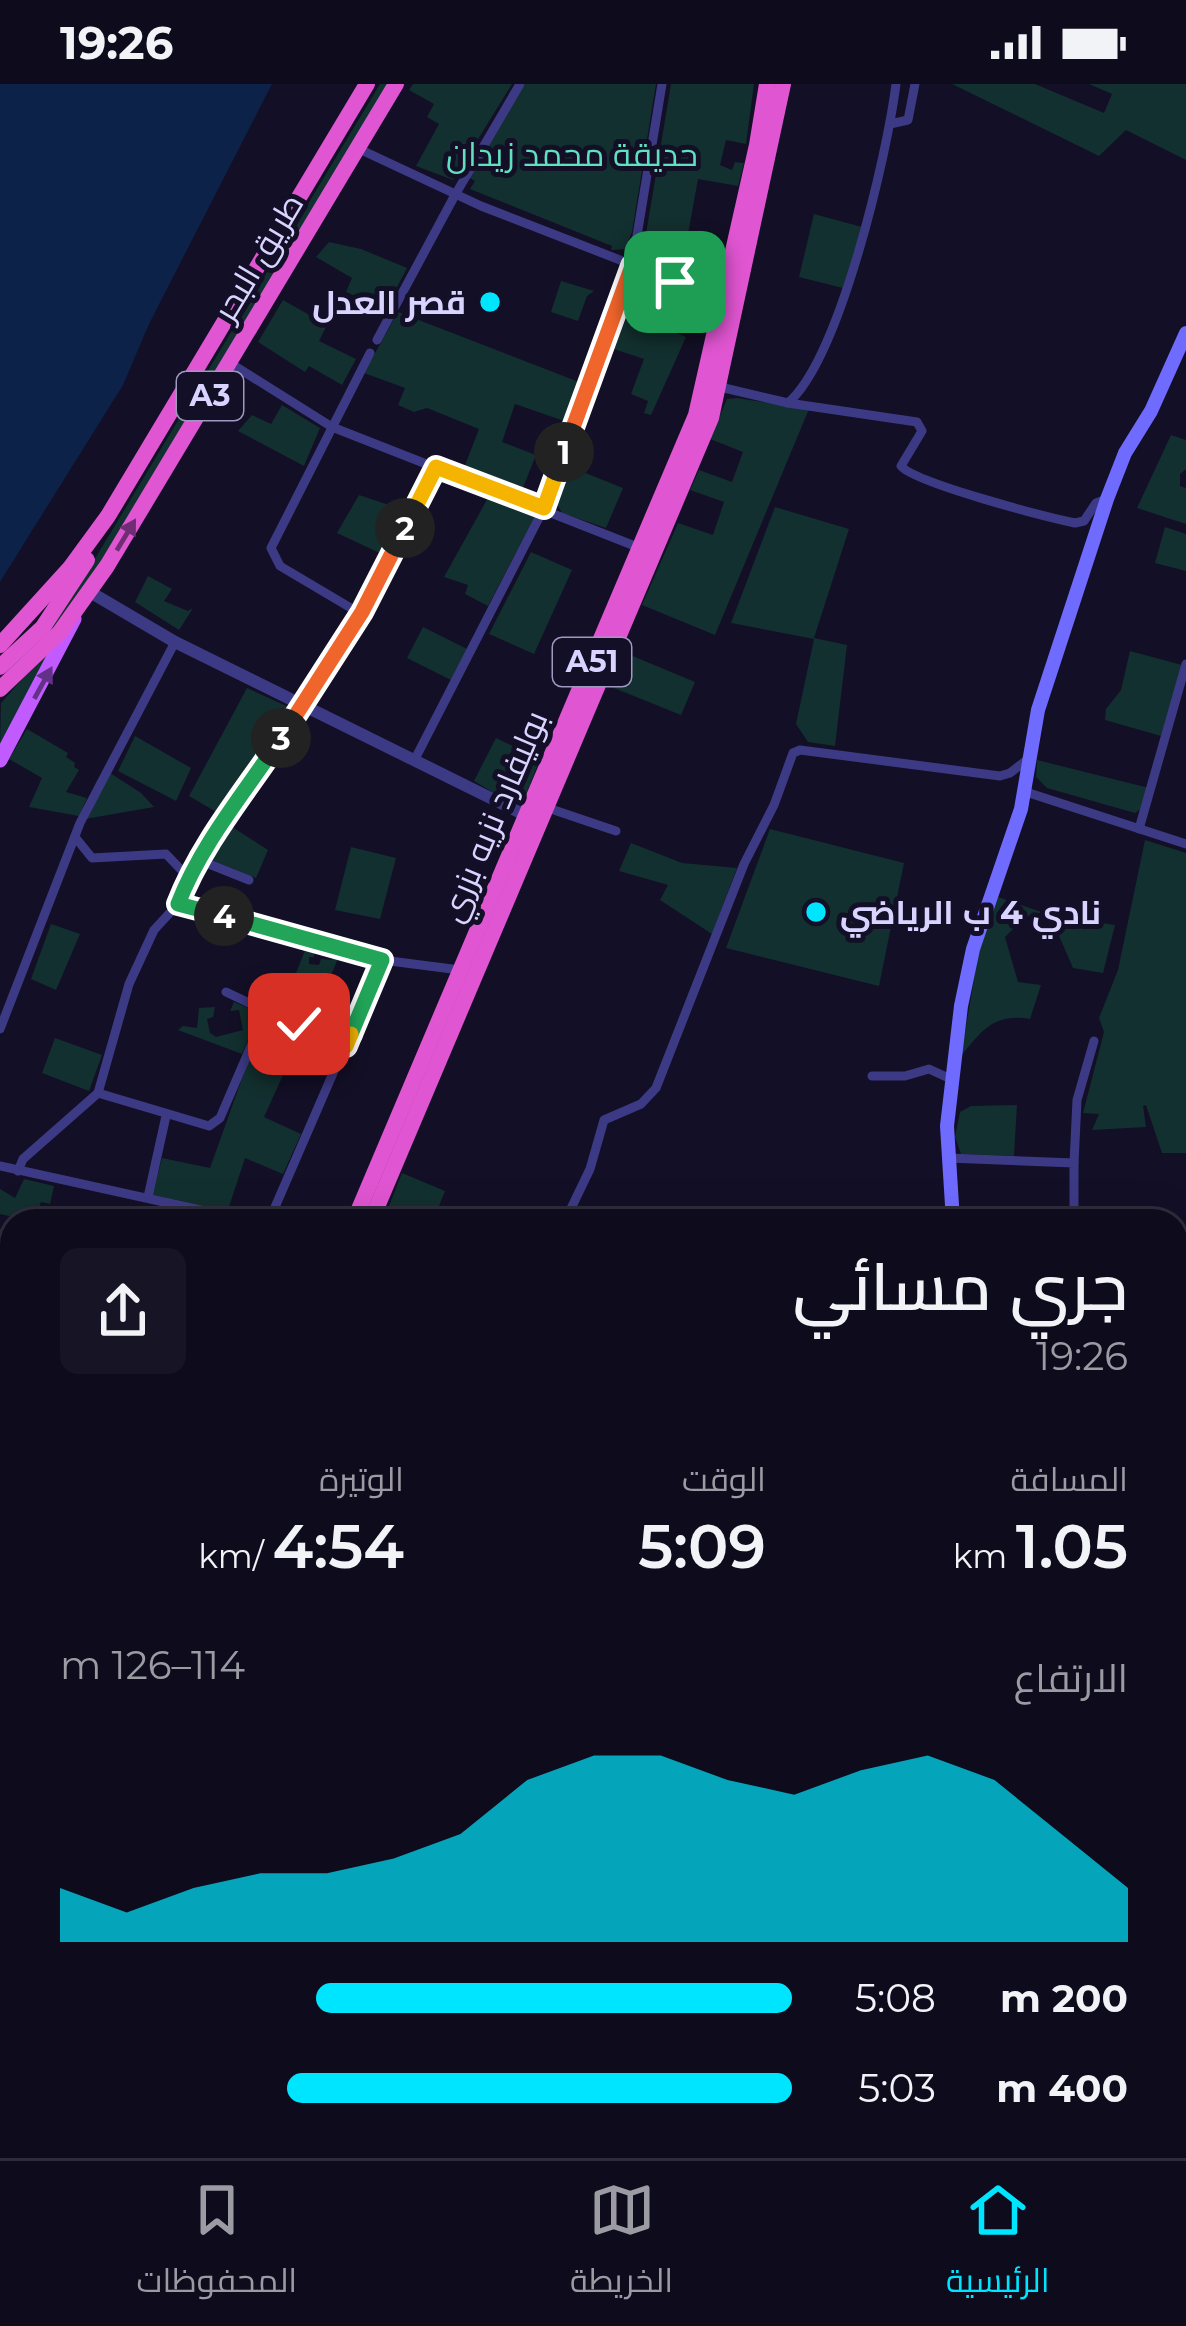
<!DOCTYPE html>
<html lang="ar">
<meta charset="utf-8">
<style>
:root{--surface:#0e0b1c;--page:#171425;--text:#f1f3f6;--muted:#9b9ba3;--line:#2e2b3b;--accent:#00e5ff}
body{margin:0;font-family:Montserrat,Cairo,sans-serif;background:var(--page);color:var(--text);direction:rtl;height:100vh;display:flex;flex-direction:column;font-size:45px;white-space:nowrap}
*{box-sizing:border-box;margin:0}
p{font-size:39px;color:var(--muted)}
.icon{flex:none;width:66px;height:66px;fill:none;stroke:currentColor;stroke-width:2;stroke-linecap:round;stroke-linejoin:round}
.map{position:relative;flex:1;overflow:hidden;direction:ltr}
.panel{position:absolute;left:0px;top:1125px;width:1188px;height:951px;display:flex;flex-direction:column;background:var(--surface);border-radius:36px 36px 0 0;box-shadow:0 12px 48px #0002,0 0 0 3px var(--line);direction:rtl}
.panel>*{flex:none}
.pin{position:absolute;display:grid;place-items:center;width:102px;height:102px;color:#fff;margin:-51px;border-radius:24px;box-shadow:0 6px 18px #0006}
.km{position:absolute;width:60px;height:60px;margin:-30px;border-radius:50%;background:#222;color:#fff;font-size:33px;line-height:60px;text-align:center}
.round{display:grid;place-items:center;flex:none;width:126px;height:126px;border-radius:18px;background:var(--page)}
.overview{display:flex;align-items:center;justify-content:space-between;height:204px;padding:0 60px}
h1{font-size:66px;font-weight:600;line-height:90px}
.metrics{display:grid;grid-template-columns:repeat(3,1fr);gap:18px;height:204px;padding:12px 60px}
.metrics div{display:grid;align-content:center}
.metrics b{font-size:60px;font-weight:600}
.metrics small{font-size:33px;font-weight:400}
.metrics p{font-size:33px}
.chart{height:336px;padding:24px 60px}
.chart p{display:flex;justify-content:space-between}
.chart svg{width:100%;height:216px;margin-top:12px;fill:var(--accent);opacity:.7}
ul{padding:0 60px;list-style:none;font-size:39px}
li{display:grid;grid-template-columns:192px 144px 1fr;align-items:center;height:90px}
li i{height:30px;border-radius:15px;background:var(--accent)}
.status{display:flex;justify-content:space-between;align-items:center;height:84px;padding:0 60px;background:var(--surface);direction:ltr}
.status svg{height:33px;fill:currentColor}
.tab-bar{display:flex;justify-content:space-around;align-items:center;height:168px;border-top:3px solid var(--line);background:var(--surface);font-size:33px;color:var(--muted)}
.tab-bar a{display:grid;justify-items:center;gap:6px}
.tab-bar .current{color:var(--accent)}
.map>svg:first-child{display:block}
.green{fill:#12302f}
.water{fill:#0c2248}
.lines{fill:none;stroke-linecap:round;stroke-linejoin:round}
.minor{stroke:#3d3a85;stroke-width:9}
.tertiary{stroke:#3d3a85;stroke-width:12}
.secondary{stroke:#6f6bff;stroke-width:14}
.primary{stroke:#c25bff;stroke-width:15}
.trunk{stroke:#e055d1;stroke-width:16}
.oneway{fill:#6f2e73}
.oneway2{fill:#623188}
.split-1-casing{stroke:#fff;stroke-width:24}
.split-2-casing{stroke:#fff;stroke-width:24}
.split-3-casing{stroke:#fff;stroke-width:24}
.split-4-casing{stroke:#fff;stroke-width:24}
.split-5-casing{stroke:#fff;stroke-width:24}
.split-6-casing{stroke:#fff;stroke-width:24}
.split-1{stroke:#f0652b;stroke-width:15}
.split-2{stroke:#f5b400;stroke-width:15}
.split-3{stroke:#f0652b;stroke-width:15}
.split-4{stroke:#22a559;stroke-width:15}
.split-5{stroke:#22a559;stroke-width:15}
.split-6{stroke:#f5b400;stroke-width:15}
.poi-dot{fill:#00e5ff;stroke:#130f26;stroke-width:4.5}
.labels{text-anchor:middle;stroke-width:10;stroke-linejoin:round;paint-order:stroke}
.shield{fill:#130f26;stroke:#9e99be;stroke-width:3}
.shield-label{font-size:30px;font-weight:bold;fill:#d9d4ff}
.park-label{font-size:33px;fill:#5fe0c0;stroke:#130f26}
.street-label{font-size:33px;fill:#d9d4ff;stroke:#130f26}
.poi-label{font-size:33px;font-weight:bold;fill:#d9d4ff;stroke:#130f26;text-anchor:end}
</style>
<div class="status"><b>19:26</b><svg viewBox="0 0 49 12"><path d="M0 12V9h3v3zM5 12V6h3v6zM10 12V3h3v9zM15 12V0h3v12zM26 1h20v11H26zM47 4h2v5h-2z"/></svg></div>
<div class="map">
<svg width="1186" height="2074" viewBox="0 0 1186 2074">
<rect width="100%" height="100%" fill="#130f26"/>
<g class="green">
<polygon points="380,0 389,0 67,533 2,594 72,513"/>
<polygon points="413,0 512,0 453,96 416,82 439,40 427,33 434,20 409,6"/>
<polygon points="525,0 656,0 632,148 625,165 611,166 612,162 470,105 475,97 468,93"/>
<polygon points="671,0 754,0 746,60 726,56 720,81 732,86 735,78 744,79 738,102 698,95 688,150 682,149 673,188 642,174"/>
<polygon points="952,0 1035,0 1104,29 1112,10 1089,0 1186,0 1186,76 1126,46 1099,72"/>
<polygon points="814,130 862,143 843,204 799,193"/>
<polygon points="329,158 361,165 407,184 385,226 346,208 352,194 316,173"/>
<polygon points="561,197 594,207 587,212 578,237 551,228"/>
<polygon points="640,199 674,212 662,243 686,253 651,331 644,329 648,317 631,310 644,275 614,265"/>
<polygon points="283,216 327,241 319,257 356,275 342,301 309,282 305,288 258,258"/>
<polygon points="398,228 584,300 570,339 515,320 502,358 536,371 520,411 462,389 479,345 427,324 414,328 398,321 405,304 364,289"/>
<polygon points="737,314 809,325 715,551 642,521 678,439 713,451 724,418 690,406 699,386 732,398 743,368 710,355 727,315"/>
<polygon points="282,321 320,344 304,382 238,347 252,331 271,340"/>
<polygon points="1171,351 1186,356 1186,385 1180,390 1180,402 1186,404 1186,440 1137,424"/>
<polygon points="568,382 623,404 606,444 562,429 555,416"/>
<polygon points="359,411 410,428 386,472 337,449"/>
<polygon points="489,412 535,432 488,522 465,510 468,501 444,493"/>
<polygon points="775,423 849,445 814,554 847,561 835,662 808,658 796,640 814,555 731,539"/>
<polygon points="1165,443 1186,450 1186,487 1155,479"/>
<polygon points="531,468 572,486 534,570 489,550"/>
<polygon points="148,492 172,505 164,517 188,527 193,524 179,546 135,518"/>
<polygon points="423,543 467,565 451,596 407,574"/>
<polygon points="63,549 0,661 1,619"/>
<polygon points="1130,567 1182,581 1161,652 1105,636 1106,625 1121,606"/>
<polygon points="623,568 695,598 681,631 609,602"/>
<polygon points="247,604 295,626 223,732 189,712"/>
<polygon points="27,645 68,669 66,673 75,679 74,683 79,686 66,708 87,714 79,732 29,723 42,694 9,675"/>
<polygon points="135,652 191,684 176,717 118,687"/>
<polygon points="496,654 540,675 525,713 519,718 501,713 474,697"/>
<polygon points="1037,676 1149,704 1142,724 1135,729 1047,704 1036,693"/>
<polygon points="110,689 141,709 154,723 85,735"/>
<polygon points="229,741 268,766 256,794 207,774"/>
<polygon points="770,745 904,779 879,902 726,864"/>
<polygon points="1145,756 1186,769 1186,1069 1162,1069 1146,1021 1143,1022 1146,1043 1092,1046 1099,1030 1083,1029 1104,948 1099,934 1118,886"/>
<polygon points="631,759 682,779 737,784 712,850 660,816 668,801 619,787"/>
<polygon points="351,763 396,774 380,835 335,826"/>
<path d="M998,813l52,18 65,10 -12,48 -30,-5 -23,-53 -24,1 -21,21 13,45 23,3 -11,34c-37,-6 -48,12 -69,37l18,-106z"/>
<polygon points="51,840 80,850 56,906 31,895"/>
<polygon points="308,859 314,861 314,873 309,873 309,880 319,881 321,875 332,876 335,867 340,869 325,907 294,894"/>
<polygon points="234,918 260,929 242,970 178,946 183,942 197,944 199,924 215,923 213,933 207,935 210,949 216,953 243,946 239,926 230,927"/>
<polygon points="55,954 102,971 89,1007 42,989"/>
<polygon points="249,975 284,989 264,1033 301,1050 283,1090 245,1074 227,1129 152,1112 162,1074 210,1084"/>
<polygon points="1017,1021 1014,1072 961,1070 955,1053 960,1028 971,1022"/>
<polygon points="402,1089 445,1107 433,1137 383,1137"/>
<polygon points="24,1095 54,1102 50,1120 41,1118 39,1123 34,1122 31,1137 0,1130 0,1105 15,1114"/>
</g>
<polygon class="water" points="0,0 272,0 149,240 123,301 0,498"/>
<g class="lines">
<g class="minor">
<polyline points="890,40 908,36 915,0"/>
<polyline points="357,64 481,122 723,216"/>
<polyline points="377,256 455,111 520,0"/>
<polyline points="230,279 332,343 640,464"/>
<path d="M720,303l68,16c52,-45 99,-248 108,-319"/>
<path d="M788,319l129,19 5,9 -21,35c14,17 145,51 174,57l9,-2 12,-18 11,-4"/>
<polyline points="361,530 280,482 271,464 370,269"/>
<polyline points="415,675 544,424 632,182 662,0"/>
<polyline points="1026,708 1186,760"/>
<polyline points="548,724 616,747"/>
<polyline points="1139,745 1186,580"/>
<polyline points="75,753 92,774 166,770 188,793"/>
<polyline points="199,776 249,796"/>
<polyline points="178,820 382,876 460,886"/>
<polyline points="226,908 272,930"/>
<polyline points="0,945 80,739 175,558"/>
<polyline points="872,992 905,992 929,985 953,996"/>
<polyline points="98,1009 209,1042 220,1034 257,948 269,932 279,930 346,962"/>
<polyline points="948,1074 1074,1079 1074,1137"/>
<polyline points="1074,1079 1077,1016 1094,957"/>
<polyline points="0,1082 250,1137"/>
<polyline points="18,1087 23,1075 98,1009 129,900 154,846 178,820 188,793 213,753 362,528 436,383"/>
<polyline points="148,1113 166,1032"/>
<polyline points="269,1137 382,876"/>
<polyline points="565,1137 590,1085 604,1036 641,1020 656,1004 744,780 774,721 793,669 800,666 1000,692 1010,689 1028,675"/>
<polyline points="0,1318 12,1287"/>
<polyline points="1176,1338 1186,1339"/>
<polyline points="0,1369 12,1374"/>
<polyline points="1176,1443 1186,1439"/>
<polyline points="1176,1466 1186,1473"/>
<polyline points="1176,1525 1186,1533"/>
<polyline points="1176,1570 1186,1578"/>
<polyline points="0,1605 12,1608"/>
<polyline points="12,1640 0,1679 12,1684"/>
<polyline points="0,1744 12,1750"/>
<polyline points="1176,1767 1186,1773"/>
<polyline points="0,1865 12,1869"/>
<polyline points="1176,1935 1186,1912"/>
<polyline points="1176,1968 1186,1972"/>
<polyline points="645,2064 653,2074"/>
<polyline points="182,2074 184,2064"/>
<polyline points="334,2074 337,2064"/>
<polyline points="554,2074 560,2064"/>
<polyline points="706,2074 711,2064"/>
<polyline points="999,2074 1001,2064"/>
<polyline points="1136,2074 1138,2064"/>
</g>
<g class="tertiary">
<polyline points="90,508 175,558 527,732"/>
<polyline points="0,1187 12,1191"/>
</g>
<g class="secondary">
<polyline points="953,1137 947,1042 961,922 973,865 1021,725 1038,626 1107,415 1125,369 1151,327 1186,249"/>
<polyline points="1176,1603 1186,1590"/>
<polyline points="785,2074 794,2064"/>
<polyline points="818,2074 825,2064"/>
</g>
<g class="primary">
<polyline points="0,676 74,535"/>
<polyline points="0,1965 12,1970"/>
<polyline points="224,2064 251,2074"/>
<polyline points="270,2064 297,2074"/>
</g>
<g class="trunk">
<polyline points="0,561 70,484 108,432 367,0"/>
<polyline points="0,583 43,543 87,476"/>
<polyline points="0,605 60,548 107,482 396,0"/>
<polyline points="354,1137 696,331 757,61 767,0"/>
<polyline points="371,1137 711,334 783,0"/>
<polyline points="3,1981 12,1988"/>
<polyline points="18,2064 19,2074"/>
<polyline points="65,2064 66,2074"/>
<polyline points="80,2074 83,2064"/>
</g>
</g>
<defs><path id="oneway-solid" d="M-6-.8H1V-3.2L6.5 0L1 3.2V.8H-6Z" transform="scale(3)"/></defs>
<use class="oneway" href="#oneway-solid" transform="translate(126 451) rotate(-59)"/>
<use class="oneway2" href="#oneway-solid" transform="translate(43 599) rotate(-61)"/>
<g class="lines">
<g class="split-1-casing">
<polyline id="split-1" points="564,368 632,182 675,198"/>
</g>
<g class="split-2-casing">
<polyline id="split-2" points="405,444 436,383 544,424 564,368"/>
</g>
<g class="split-3-casing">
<polyline id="split-3" points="281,654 362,528 405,444"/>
</g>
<g class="split-4-casing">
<path id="split-4" d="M224,832l-46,-12c23,-60 67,-112 103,-166"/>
</g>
<g class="split-5-casing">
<polyline id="split-5" points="224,832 382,876 351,950"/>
</g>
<g class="split-6-casing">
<polyline id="split-6" points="299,940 346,962 351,950"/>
</g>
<use href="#split-1" class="split-1"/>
<use href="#split-2" class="split-2"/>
<use href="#split-3" class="split-3"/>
<use href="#split-4" class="split-4"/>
<use href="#split-5" class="split-5"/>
<use href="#split-6" class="split-6"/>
</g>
<g class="poi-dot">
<circle cx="490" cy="218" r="12"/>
<circle cx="816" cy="828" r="12"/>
</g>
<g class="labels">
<g class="shield">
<rect x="177" y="288" width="66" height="48" rx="9"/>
<rect x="553" y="554" width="78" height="48" rx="9"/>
</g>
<g class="shield-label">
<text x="210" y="322">A3</text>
<text x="592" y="588">A51</text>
</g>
<g class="park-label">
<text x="572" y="82">حديقة محمد زيدان</text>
</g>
<g class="street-label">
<text transform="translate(258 173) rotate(-59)" y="12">طريق البحر</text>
<text transform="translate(493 732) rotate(-67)" y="12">بوليفارد نزيه بزري</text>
</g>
<g class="poi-label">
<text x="466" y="230">قصر العدل</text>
<text x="840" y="840" text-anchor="start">نادي 4 ب الرياضي</text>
</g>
</g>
</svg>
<div class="pin" style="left:675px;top:198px;background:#1e9e55"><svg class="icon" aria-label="arrive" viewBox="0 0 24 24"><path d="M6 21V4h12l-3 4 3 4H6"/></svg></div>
<div class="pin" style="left:299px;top:940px;background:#d93025"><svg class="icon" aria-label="check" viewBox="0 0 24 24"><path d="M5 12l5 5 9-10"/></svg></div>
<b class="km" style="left:564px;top:368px">1</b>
<b class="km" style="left:405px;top:444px">2</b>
<b class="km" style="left:281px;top:654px">3</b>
<b class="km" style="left:224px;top:832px">4</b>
<section class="panel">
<div class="overview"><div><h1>جري مسائي</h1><p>19:26</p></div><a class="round"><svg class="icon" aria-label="share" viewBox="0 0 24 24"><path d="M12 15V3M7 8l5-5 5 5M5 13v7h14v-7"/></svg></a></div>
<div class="metrics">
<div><p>المسافة</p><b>1.05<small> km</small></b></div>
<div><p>الوقت</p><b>5:09</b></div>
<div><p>الوتيرة</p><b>4:54<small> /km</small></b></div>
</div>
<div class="chart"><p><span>الارتفاع</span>114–126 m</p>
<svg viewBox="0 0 160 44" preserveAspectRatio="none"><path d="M0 44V33L10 38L20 33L30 30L40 30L50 27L60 22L70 11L80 6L90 6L100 11L110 14L120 9L130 6L140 11L150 22L160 33V44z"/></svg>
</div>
<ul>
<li><b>200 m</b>5:08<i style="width:65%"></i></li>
<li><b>400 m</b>5:03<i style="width:69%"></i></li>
</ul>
</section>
</div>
<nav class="tab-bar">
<a class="current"><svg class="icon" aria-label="home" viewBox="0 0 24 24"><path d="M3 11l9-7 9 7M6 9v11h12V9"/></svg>الرئيسية</a>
<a><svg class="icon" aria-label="map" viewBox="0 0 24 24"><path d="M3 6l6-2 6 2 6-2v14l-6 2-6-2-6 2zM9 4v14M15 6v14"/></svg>الخريطة</a>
<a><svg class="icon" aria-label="saved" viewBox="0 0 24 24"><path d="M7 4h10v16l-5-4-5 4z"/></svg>المحفوظات</a>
</nav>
